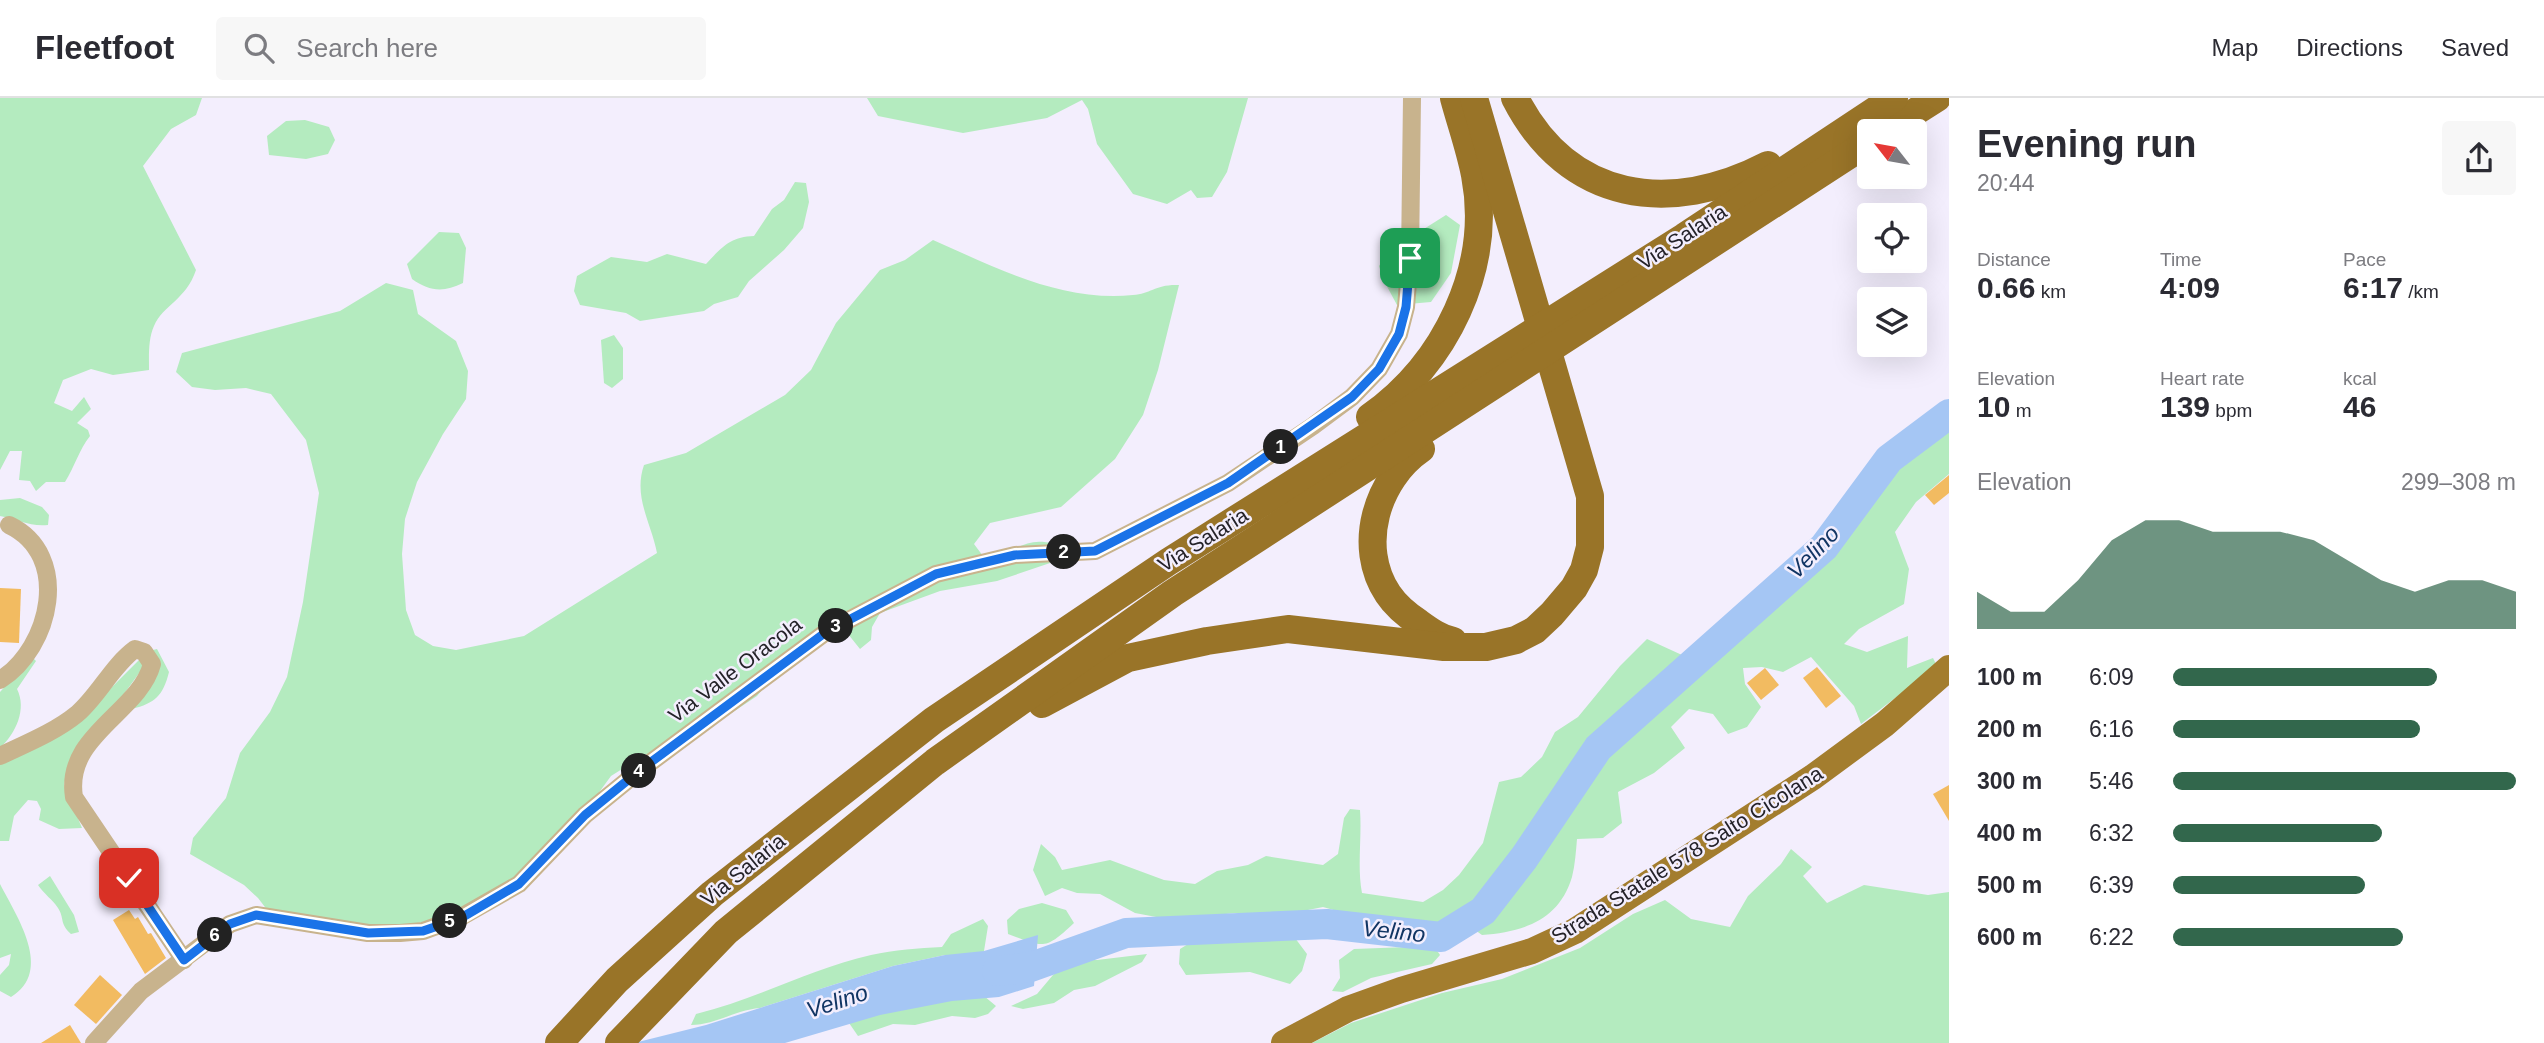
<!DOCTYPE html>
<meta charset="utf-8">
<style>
:root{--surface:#fff;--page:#f7f7f7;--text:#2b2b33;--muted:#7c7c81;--line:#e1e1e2;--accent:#32674c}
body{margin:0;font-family:Helvetica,sans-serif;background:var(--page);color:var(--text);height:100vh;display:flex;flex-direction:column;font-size:26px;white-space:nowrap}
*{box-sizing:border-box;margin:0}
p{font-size:23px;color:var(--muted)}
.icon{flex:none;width:38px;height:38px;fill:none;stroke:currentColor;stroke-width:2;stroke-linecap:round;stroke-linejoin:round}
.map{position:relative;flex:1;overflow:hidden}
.details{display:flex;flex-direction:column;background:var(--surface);width:595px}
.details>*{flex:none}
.needle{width:46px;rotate:301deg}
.tools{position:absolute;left:1857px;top:21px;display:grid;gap:14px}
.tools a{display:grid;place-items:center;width:70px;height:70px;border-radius:7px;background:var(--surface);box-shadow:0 7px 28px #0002;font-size:35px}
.pin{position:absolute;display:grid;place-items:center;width:60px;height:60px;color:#fff;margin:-30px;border-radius:14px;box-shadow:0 4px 10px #0006}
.km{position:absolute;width:35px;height:35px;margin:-18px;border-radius:50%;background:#222;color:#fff;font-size:19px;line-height:35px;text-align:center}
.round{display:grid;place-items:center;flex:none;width:74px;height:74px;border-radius:7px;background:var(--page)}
.headline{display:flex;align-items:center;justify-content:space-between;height:119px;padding:0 28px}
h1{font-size:38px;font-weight:800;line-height:52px}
.stats{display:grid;grid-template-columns:repeat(3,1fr);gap:10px;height:119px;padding:7px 28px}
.stats div{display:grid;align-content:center}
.stats b{font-size:30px;font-weight:800}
.stats small{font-size:19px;font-weight:400}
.stats p{font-size:19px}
.chart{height:196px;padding:14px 28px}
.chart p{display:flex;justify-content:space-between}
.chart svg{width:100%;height:126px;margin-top:7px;fill:var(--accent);opacity:.7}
ul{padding:0 28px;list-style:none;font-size:23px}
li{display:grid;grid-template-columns:112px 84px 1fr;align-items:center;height:52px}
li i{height:18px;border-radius:9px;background:var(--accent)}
header{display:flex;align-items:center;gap:42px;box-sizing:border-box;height:98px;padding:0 35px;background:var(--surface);border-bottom:2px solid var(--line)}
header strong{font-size:33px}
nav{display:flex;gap:38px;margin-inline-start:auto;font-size:24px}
.search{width:490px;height:63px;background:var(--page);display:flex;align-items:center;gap:18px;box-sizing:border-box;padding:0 24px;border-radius:7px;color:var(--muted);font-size:26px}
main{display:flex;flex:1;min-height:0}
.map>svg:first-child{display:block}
.green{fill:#b4ebbf}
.water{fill:#a5c6f4}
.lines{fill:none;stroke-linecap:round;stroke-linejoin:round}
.river{stroke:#a5c6f4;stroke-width:30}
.building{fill:#f2bb61}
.minor{stroke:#c8b38d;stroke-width:18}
.primary{stroke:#a37d2e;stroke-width:26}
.trunk{stroke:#997428;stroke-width:28}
.route-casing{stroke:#fff;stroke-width:14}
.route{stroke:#1a73e8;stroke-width:9}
.labels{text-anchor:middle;stroke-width:5;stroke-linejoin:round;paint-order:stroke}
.street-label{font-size:21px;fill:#242229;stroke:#f3eefd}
.water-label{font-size:23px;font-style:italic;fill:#113564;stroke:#f3eefd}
</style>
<header>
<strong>Fleetfoot</strong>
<div class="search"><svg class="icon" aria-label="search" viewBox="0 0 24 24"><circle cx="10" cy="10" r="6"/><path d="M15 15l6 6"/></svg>Search here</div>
<nav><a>Map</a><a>Directions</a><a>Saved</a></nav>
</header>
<main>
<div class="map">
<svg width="1949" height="945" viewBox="0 0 1949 945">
<rect width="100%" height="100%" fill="#f3eefd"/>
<g class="green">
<path d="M0,0h202l-6,17 -25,14 -28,37 53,104c-10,30 -33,35 -42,56 -6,13 -5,30 -5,44l-36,5 -22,-6 -28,11 -9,23 18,8 12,-14 7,12 -14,14 11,7 2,6c-11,14 -15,30 -25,46h-19l-10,9 -6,-10 -11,-1 3,-29h-12l-10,19z"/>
<polygon points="867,0 1248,0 1227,74 1212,99 1197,100 1191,92 1167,106 1133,96 1097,46 1088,11 1082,2 1047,20 963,35 878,18"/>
<polygon points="305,22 329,29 335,42 328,56 306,61 269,57 267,38 286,23"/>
<path d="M795,84l11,1 3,19 -6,26 -19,22 -35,31 -11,16 -24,7 -10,7 -64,10 -14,-8 -46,-8 -6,-14 3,-15 34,-19 36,5 20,-8 39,10c16,-17 24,-27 48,-28l18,-27 12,-9z"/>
<polygon points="1446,117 1460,127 1451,175 1431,204 1397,207 1383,181 1379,168 1389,153"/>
<path d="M439,134l20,1 7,15 -3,35c-20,10 -34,8 -51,-4l-5,-15z"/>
<path d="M933,142c64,28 128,62 200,55 18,-1 22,-11 46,-10l-21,85 -15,45 -28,44 -54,48 -71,16 -16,21 9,12 17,4c25,-21 39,-23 70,-11l-14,12 -59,20 -57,10 -60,22 -8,14 -1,13 -11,9 -12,-15 1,-11 -65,40 -27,33 -93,62 -18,-4 -35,22 -22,30 -69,67 -23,18 -45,24 -43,10 -128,3 -23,-30 -14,-13 -54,-31 3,-16 33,-40 14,-45 30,-41 17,-35 16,-75 16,-109 -13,-53 -35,-46 -25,-6 -31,2 -23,-3 -16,-15 6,-19 158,-42 46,-28 27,7 5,24 38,27 12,30 -2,28 -23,35 -26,48 -12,37 -3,35 4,56 9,25 18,11 23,4 68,-14 133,-83c-6,-31 -24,-56 -13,-88l42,-12 99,-58 26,-25 25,-47 44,-53 25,-10z"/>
<polygon points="614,237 623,250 623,281 612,290 604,285 601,242"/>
<path d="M1949,321v55l-33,28 -21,30 14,37 -5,35 -45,25 -15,15 23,8 41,-16 -1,32 26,-10 4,8 -76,58 -7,-18 -43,-49 -28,15 -21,-5 -19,1 2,16 16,23 -14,20 -19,7 -15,-20 -24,-5 -18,18 14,21 -31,25 -36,19 4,31 -19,15 -26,1c-1,12 -2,26 -5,38 -13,44 -50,55 -90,58l-7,-5 40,-46 76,-105 36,-45 189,-175 55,-60 28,-42z"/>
<path d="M20,400l22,9 7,8 -1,10c-18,2 -31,-6 -48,-9v-16z"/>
<path d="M1647,541l35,16 -38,36 -84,95 -29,46 -54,73 -28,17 -31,4 -63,-10 -32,-9 -40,8 -48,-2 -63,7 -37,-7 -35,-19 -23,-1 -15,-5 -17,8 -12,-26 8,-26 14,13 7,13 48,-10 54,20 31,4 22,-13 31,-6 18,-9 57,9 15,-11 6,-36 6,-9 10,1c2,28 -3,57 2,83l61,9 20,-12 16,-15 24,-32 16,-61 22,-5 21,-20 13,-25 23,-15 42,-51z"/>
<path d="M157,551l12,23c-6,24 -14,31 -37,37l24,-50 -3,-9z"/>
<path d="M32,559l4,4 -19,28c10,20 -1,44 -17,59v-56z"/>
<polygon points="140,561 145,567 67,674 64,687 82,730 59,731 39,722 41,711 37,703 28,702 14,718 9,743 0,743 0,664 91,610"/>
<polygon points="1791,751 1812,769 1803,778 1827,805 1864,787 1928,797 1949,794 1949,945 1312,945 1351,925 1442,895 1502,881 1580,850 1633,816 1665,802 1691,821 1730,829 1748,798 1781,766"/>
<path d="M50,778l24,39 5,17 -8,2c-12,-11 -6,-15 -13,-26 -5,-8 -14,-14 -20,-23z"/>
<path d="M0,786c17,33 54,87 11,113l-11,-6v-16l9,-10 2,-11 -11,4z"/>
<path d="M1042,805l24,7 8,13c-29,27 -29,25 -66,11l-1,-14 12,-11z"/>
<path d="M983,821l5,7 -4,25 -15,8 -24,-4 -52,11 -133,42c-25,2 -45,17 -69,17l5,-11c60,-15 115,-45 175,-59 24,-5 47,-7 71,-8l9,-13z"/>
<polygon points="1236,831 1295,840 1307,856 1302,873 1290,886 1250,874 1186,877 1179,866 1180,851 1206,835"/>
<polygon points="1434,848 1440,857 1432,866 1371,880 1343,894 1332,893 1340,880 1339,862 1354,851"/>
<polygon points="1147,856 1142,864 1095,888 1074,892 1054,905 1023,911 1011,908 1037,896 1053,877 1074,861 1097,862"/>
<polygon points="984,898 996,908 988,916 975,920 952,918 915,927 893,926 858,938 847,922 865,913"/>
</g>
<polygon class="water" points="1038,837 1034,888 999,899 952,903 880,917 785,945 634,945 706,927 893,868 945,857 984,853"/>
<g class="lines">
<polyline class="river" points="997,873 1031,869 1126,835 1327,826 1441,839 1483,813 1524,760 1598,650 1824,449 1889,361 1949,316"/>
</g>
<g class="building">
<polygon points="1949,377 1949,395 1934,407 1925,397"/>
<polygon points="0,490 21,491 19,545 0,544"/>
<polygon points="1817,569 1841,598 1826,610 1803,580"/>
<polygon points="1765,570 1779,587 1761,602 1747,585"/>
<polygon points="1949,687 1949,723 1933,696"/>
<polygon points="129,812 135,821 138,819 148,836 151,835 166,860 145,876 113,822"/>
<polygon points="100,877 122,897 96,926 74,907"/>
<polygon points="70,927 81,945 41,945"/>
</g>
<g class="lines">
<g class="minor">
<path d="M0,582c51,-32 72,-125 9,-155"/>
<path d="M0,658c25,-12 55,-24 77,-42 22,-19 35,-48 58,-65l9,3 8,12c-13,49 -88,71 -78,133l110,163"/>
<polyline points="94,945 141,893 230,826 256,817 368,835 400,835 423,833 461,819 519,786 585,717 639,673 826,534 936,476 1015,457 1095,453 1228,385 1313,328 1352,299 1379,271 1399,236 1406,209 1410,160 1412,0"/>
</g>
<polyline class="primary" points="1284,945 1348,911 1401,892 1532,853 1575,833 1813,679 1885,626 1949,570"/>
<g class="trunk">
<path d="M1515,0c53,104 155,118 253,67"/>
<polyline points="1885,33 1937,0"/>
<path d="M1370,319c75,-53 123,-149 105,-242 -5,-26 -14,-51 -21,-77"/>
<path d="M1421,351c-44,30 -65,97 -33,145 8,12 19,21 31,29 11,8 21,15 34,18"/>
<polyline points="1042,606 1128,560 1207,543 1288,531 1444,549 1486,549 1516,542 1535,532 1552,516 1574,490 1584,472 1590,449 1590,398 1474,0"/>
<polyline points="559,945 617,882 712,796 934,622 1168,464 1684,139 1894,0"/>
<polyline points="619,945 726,834 935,664 1173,495 1869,44"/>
</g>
</g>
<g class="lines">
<g class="route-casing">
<polyline id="route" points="129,780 184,862 230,826 256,817 368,835 423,833 461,820 519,786 585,717 639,673 826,534 936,476 1015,457 1095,453 1228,385 1352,299 1379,271 1399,236 1406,209 1410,160"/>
</g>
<use href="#route" class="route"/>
</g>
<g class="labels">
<g class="street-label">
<text transform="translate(1682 139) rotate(-33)" y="7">Via Salaria</text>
<text transform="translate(1203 442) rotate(-32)" y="7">Via Salaria</text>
<text transform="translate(735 572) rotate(-37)" y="7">Via Valle Oracola</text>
<text transform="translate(1687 757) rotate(-32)" y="7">Strada Statale 578 Salto Cicolana</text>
<text transform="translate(743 772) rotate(-39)" y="7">Via Salaria</text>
</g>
<g class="water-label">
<text transform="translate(1813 454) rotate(-46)" y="8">Velino</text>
<text transform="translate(1394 833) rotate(6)" y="8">Velino</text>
<text transform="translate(837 903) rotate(-18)" y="8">Velino</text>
</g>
</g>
</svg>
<div class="tools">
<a><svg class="needle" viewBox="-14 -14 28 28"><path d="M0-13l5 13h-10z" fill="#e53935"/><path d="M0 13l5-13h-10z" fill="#7c7c81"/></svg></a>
<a><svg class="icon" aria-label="locate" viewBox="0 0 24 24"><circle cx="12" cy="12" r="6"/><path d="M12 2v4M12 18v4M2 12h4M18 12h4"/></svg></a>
<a><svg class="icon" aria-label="layers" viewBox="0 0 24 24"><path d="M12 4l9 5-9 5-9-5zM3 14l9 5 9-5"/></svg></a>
</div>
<div class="pin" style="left:1410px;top:160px;background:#1e9e55"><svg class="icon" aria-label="arrive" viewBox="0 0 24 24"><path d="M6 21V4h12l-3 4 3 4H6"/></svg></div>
<div class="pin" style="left:129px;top:780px;background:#d93025"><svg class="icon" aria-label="check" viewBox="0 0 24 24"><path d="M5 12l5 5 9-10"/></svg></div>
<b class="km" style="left:1281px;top:349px">1</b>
<b class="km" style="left:1064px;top:454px">2</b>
<b class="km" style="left:836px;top:528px">3</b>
<b class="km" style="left:639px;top:673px">4</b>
<b class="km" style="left:450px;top:823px">5</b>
<b class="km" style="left:215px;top:837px">6</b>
</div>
<section class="details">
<div class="headline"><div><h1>Evening run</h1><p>20:44</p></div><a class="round"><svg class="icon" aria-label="share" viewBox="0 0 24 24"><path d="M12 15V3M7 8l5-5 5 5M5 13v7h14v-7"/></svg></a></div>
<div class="stats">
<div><p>Distance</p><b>0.66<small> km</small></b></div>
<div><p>Time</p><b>4:09</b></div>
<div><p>Pace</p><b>6:17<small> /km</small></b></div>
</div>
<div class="stats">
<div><p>Elevation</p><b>10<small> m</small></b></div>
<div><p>Heart rate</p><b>139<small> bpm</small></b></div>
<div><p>kcal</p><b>46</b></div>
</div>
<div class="chart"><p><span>Elevation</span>299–308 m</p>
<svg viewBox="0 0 160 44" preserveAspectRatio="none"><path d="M0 44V31L10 38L20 38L30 27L40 13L50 6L60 6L70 10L80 10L90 10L100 13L110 20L120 27L130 31L140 27L150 27L160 31V44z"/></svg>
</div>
<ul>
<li><b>100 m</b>6:09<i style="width:77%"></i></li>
<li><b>200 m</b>6:16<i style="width:72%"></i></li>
<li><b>300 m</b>5:46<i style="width:100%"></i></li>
<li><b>400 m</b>6:32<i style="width:61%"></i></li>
<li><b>500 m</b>6:39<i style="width:56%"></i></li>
<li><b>600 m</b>6:22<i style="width:67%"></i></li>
</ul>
</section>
</main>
